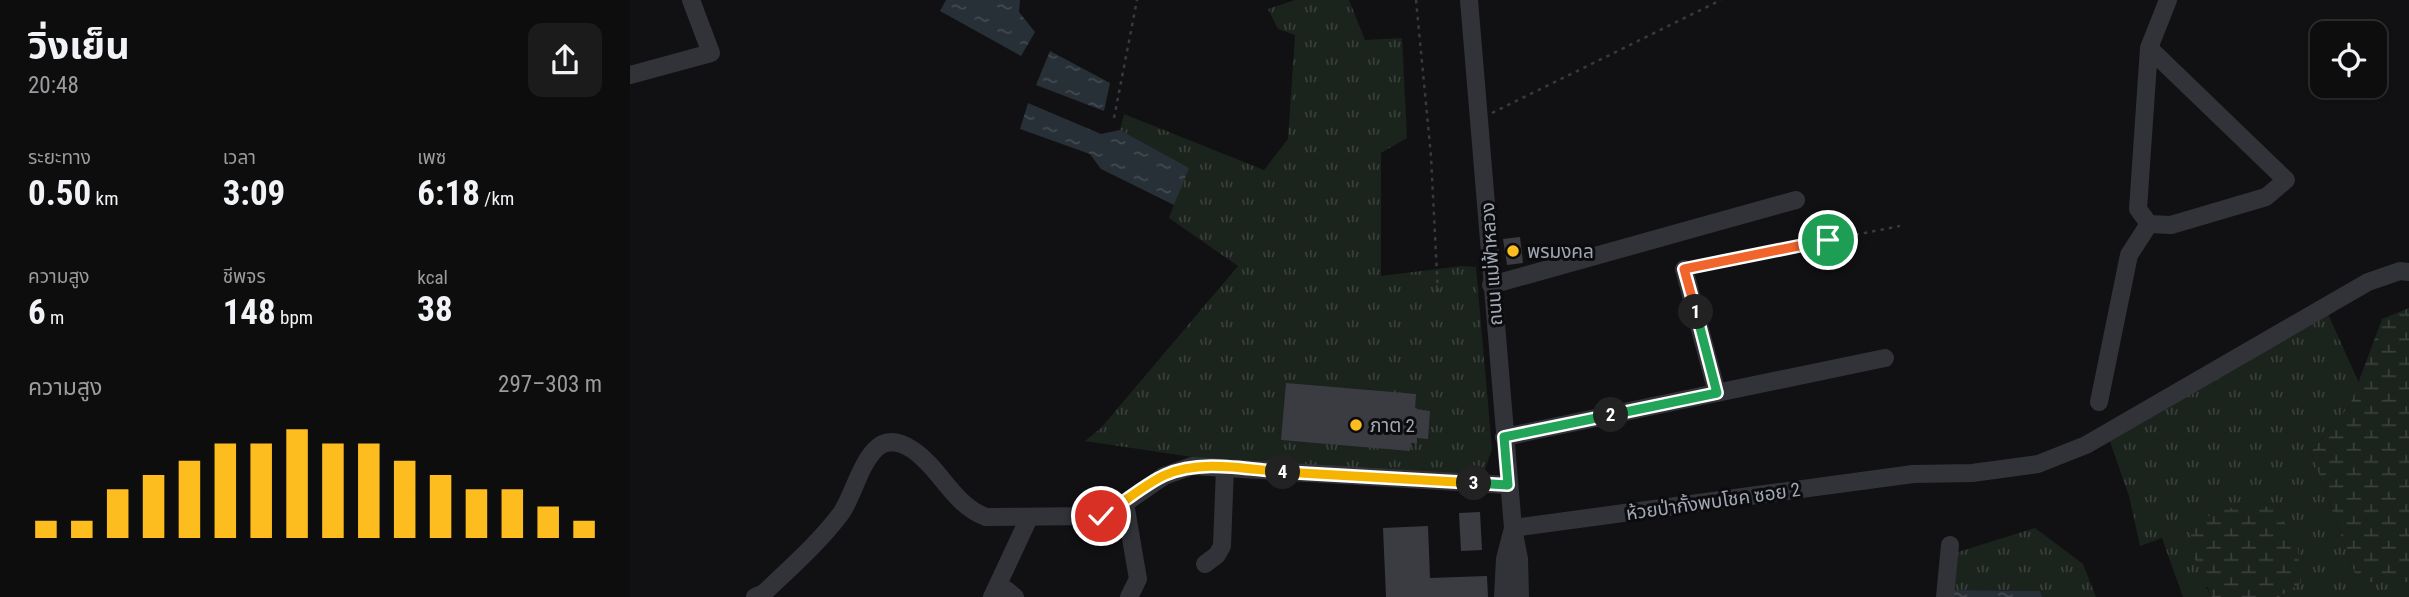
<!DOCTYPE html>
<html lang="th">
<meta charset="utf-8">
<style>
:root{--surface:#0d0d0e;--page:#1b1b1c;--text:#f1f3f6;--muted:#9a9c9e;--line:#2d2d2e;--accent:#fdbd1f}
body{margin:0;font-family:"Roboto Condensed","Noto Sans Thai",sans-serif;background:var(--page);color:var(--text);height:100vh;display:flex;flex-direction:column;font-size:26px;white-space:nowrap}
*{box-sizing:border-box;margin:0}
p{font-size:23px;color:var(--muted)}
.icon{flex:none;width:38px;height:38px;fill:none;stroke:currentColor;stroke-width:2;stroke-linecap:round;stroke-linejoin:round}
.map{position:relative;flex:1;overflow:hidden}
.details{display:flex;flex-direction:column;background:var(--surface);width:630px}
.details>*{flex:none}
.buttons{position:absolute;left:1680px;top:21px;display:grid;gap:14px}
.buttons a{display:grid;place-items:center;width:77px;height:77px;border-radius:14px;background:var(--surface);box-shadow:0 2px 5px #0004,0 0 0 2px var(--line);font-size:35px}
.pin{position:absolute;display:grid;place-items:center;width:60px;height:60px;color:#fff;margin:-30px;border:4px solid #fff;border-radius:50%;box-shadow:0 2px 7px #0007}
.km{position:absolute;width:35px;height:35px;margin:-18px;border-radius:50%;background:#222;color:#fff;font-size:19px;line-height:35px;text-align:center}
.round{display:grid;place-items:center;flex:none;width:74px;height:74px;border-radius:14px;background:var(--page)}
.summary{display:flex;align-items:center;justify-content:space-between;height:119px;padding:0 28px}
h1{font-size:38px;font-weight:700;line-height:52px}
.figures{display:grid;grid-template-columns:repeat(3,1fr);gap:10px;height:119px;padding:7px 28px}
.figures div{display:grid;align-content:center}
.figures b{font-size:35px;font-weight:700}
.figures small{font-size:19px;font-weight:400}
.figures p{font-size:19px}
.chart{height:196px;padding:14px 28px}
.chart p{display:flex;justify-content:space-between}
.chart svg{width:100%;height:126px;margin-top:7px;stroke:var(--accent);stroke-width:6}
main{display:flex;flex:1;min-height:0}
.map>svg:first-child{display:block}
.grass{fill:url(#grass-tufts)}
.wetland{fill:url(#wetland-marsh)}
.water{fill:url(#water-ripples)}
.building{fill:#3b3c41}
.lines{fill:none;stroke-linecap:round;stroke-linejoin:round}
.path{stroke:#383a3f;stroke-width:2.5;stroke-dasharray:3.5 5;stroke-linecap:butt}
.minor{stroke:#323338;stroke-width:18}
.split-1-casing{stroke:#fff;stroke-width:14}
.split-2-casing{stroke:#fff;stroke-width:14}
.split-3-casing{stroke:#fff;stroke-width:14}
.split-4-casing{stroke:#fff;stroke-width:14}
.split-5-casing{stroke:#fff;stroke-width:14}
.split-1{stroke:#f0652b;stroke-width:9}
.split-2{stroke:#22a559;stroke-width:9}
.split-3{stroke:#22a559;stroke-width:9}
.split-4{stroke:#f5b400;stroke-width:9}
.split-5{stroke:#f5b400;stroke-width:9}
.poi-dot{fill:#fdbd1f;stroke:#0c0c0e;stroke-width:2.5}
.labels{text-anchor:middle;stroke-width:6;stroke-linejoin:round;paint-order:stroke}
.poi-label{font-size:19px;fill:#a2a7b5;stroke:#0c0c0e;text-anchor:start}
.street-label{font-size:19px;fill:#a2a7b5;stroke:#0c0c0e}
</style>
<main>
<section class="details">
<div class="summary"><div><h1>วิ่งเย็น</h1><p>20:48</p></div><a class="round"><svg class="icon" aria-label="share" viewBox="0 0 24 24"><path d="M12 15V3M7 8l5-5 5 5M5 13v7h14v-7"/></svg></a></div>
<div class="figures">
<div><p>ระยะทาง</p><b>0.50<small> km</small></b></div>
<div><p>เวลา</p><b>3:09</b></div>
<div><p>เพซ</p><b>6:18<small> /km</small></b></div>
</div>
<div class="figures">
<div><p>ความสูง</p><b>6<small> m</small></b></div>
<div><p>ชีพจร</p><b>148<small> bpm</small></b></div>
<div><p>kcal</p><b>38</b></div>
</div>
<div class="chart"><p><span>ความสูง</span>297–303 m</p>
<svg viewBox="0 0 160 44" preserveAspectRatio="none"><path d="M5 44V38M15 44V38M25 44V27M35 44V22M45 44V17M55 44V11M65 44V11M75 44V6M85 44V11M95 44V11M105 44V17M115 44V22M125 44V27M135 44V27M145 44V33M155 44V38"/></svg>
</div>
</section>
<div class="map">
<svg width="1779" height="597" viewBox="0 0 1779 597">
<defs>
<pattern id="grass-tufts" width="24" height="20" patternUnits="userSpaceOnUse" patternTransform="scale(1.75)"><rect width="24" height="20" fill="#1b231d"/><path d="M3 7l-1-3M5 7V3M7 7l1-3M15 17l-1-3M17 17v-4M19 17l1-3" fill="none" stroke="#39403c"/></pattern>
<pattern id="wetland-marsh" width="20" height="14" patternUnits="userSpaceOnUse" patternTransform="scale(1.75)"><rect width="20" height="14" fill="#1b231d"/><path d="M1 5h8M5 5V1M11 12h8M15 12V8" fill="none" stroke="#39403c"/></pattern>
<pattern id="water-ripples" width="26" height="14" patternUnits="userSpaceOnUse" patternTransform="scale(1.75)"><rect width="26" height="14" fill="#272f37"/><path d="M2 4q2-2 4 0t4 0M15 11q2-2 4 0t4 0" fill="none" stroke="#434a52"/></pattern>
</defs>
<rect width="100%" height="100%" fill="#111113"/>
<g class="grass">
<polygon points="665,0 719,0 735,40 772,38 777,138 751,153 751,276 832,266 846,267 862,449 852,478 569,458 455,441 471,428 608,266 539,218 558,168 490,130 494,114 634,170 658,139 665,35 648,29 638,9"/>
<polygon points="1698,314 1729,383 1720,405 1681,452 1728,582 1779,582 1779,597 1649,597 1654,595 1576,587 1582,597 1553,597 1532,538 1510,546 1499,496 1478,436"/>
<polygon points="1405,528 1453,564 1466,597 1412,597 1410,591 1323,590 1328,552"/>
</g>
<g class="wetland">
<polygon points="1779,308 1779,582 1728,582 1681,452 1720,405 1752,319"/>
<polygon points="1626,504 1645,509 1667,541 1671,583 1649,597 1582,597 1562,553 1561,530 1585,511"/>
</g>
<g class="water">
<polygon points="316,0 390,0 389,12 405,32 391,56 310,11"/>
<polygon points="420,51 480,83 474,111 406,85"/>
<polygon points="398,103 471,134 490,130 559,168 544,205 471,169 460,154 390,129"/>
<polygon points="1323,590 1410,591 1412,597 1323,597"/>
</g>
<g class="building">
<polygon points="890,237 893,263 877,265 873,239"/>
<polygon points="656,383 786,394 785,409 800,411 798,439 787,438 787,443 781,443 780,451 651,440"/>
<polygon points="850,512 852,550 831,551 829,513"/>
<polygon points="798,526 800,578 857,576 858,597 756,597 753,528"/>
</g>
<g class="lines">
<g class="path">
<polyline points="786,0 801,156 808,294"/>
<polyline points="862,113 1091,0"/>
<polyline points="484,118 507,0"/>
<polyline points="1067,266 1270,226"/>
</g>
<g class="minor">
<polyline points="839,0 883,528 889,559 890,597"/>
<polyline points="1519,48 1656,180 1636,197 1541,225 1519,224 1508,209 1519,48 1538,0"/>
<polyline points="0,75 81,53 61,0"/>
<polyline points="1054,269 1087,393"/>
<polyline points="861,285 1166,200"/>
<polyline points="1469,402 1499,255 1519,224"/>
<polyline points="874,437 1255,358"/>
<polyline points="495,503 508,579 499,597"/>
<polyline points="883,528 1283,474 1342,473 1408,464 1456,445 1738,282 1770,271 1779,272"/>
<polyline points="575,564 587,555 592,546 595,468"/>
<polyline points="370,585 385,597"/>
<path d="M125,597l9,-4c27,-26 56,-51 78,-81 12,-19 19,-51 36,-65 11,-9 24,-4 35,3 28,19 40,55 73,67l115,-1 24,-13 39,-27 28,-10 316,19"/>
<polyline points="362,597 399,518"/>
<polyline points="873,597 875,559 882,532"/>
<polyline points="1315,597 1320,545"/>
</g>
</g>
<g class="lines">
<g class="split-1-casing">
<polyline id="split-1" points="1066,312 1054,269 1198,240"/>
</g>
<g class="split-2-casing">
<polyline id="split-2" points="981,415 1087,393 1066,312"/>
</g>
<g class="split-3-casing">
<polyline id="split-3" points="844,483 878,485 874,437 981,415"/>
</g>
<g class="split-4-casing">
<polyline id="split-4" points="653,472 844,483"/>
</g>
<g class="split-5-casing">
<path id="split-5" d="M471,516c22,-12 42,-31 64,-41 35,-16 80,-6 118,-3"/>
</g>
<use href="#split-1" class="split-1"/>
<use href="#split-2" class="split-2"/>
<use href="#split-3" class="split-3"/>
<use href="#split-4" class="split-4"/>
<use href="#split-5" class="split-5"/>
</g>
<g class="poi-dot">
<circle cx="883" cy="251" r="7"/>
<circle cx="726" cy="425" r="7"/>
</g>
<g class="labels">
<g class="poi-label">
<text x="897" y="258">พรมงคล</text>
<text x="740" y="432">ภาต 2</text>
</g>
<g class="street-label">
<text transform="translate(861 264) rotate(-94)" y="7">ถนน แม่ฟ้าหลวง</text>
<text transform="translate(1083 501) rotate(-8)" y="7">ห้วยป่ากั้งพบโชค ซอย 2</text>
</g>
</g>
</svg>
<div class="buttons">
<a><svg class="icon" aria-label="locate" viewBox="0 0 24 24"><circle cx="12" cy="12" r="6"/><path d="M12 2v4M12 18v4M2 12h4M18 12h4"/></svg></a>
</div>
<div class="pin" style="left:1198px;top:240px;background:#1e9e55"><svg class="icon" aria-label="arrive" viewBox="0 0 24 24"><path d="M6 21V4h12l-3 4 3 4H6"/></svg></div>
<div class="pin" style="left:471px;top:516px;background:#d93025"><svg class="icon" aria-label="check" viewBox="0 0 24 24"><path d="M5 12l5 5 9-10"/></svg></div>
<b class="km" style="left:1066px;top:312px">1</b>
<b class="km" style="left:981px;top:415px">2</b>
<b class="km" style="left:844px;top:483px">3</b>
<b class="km" style="left:653px;top:472px">4</b>
</div>
</main>
